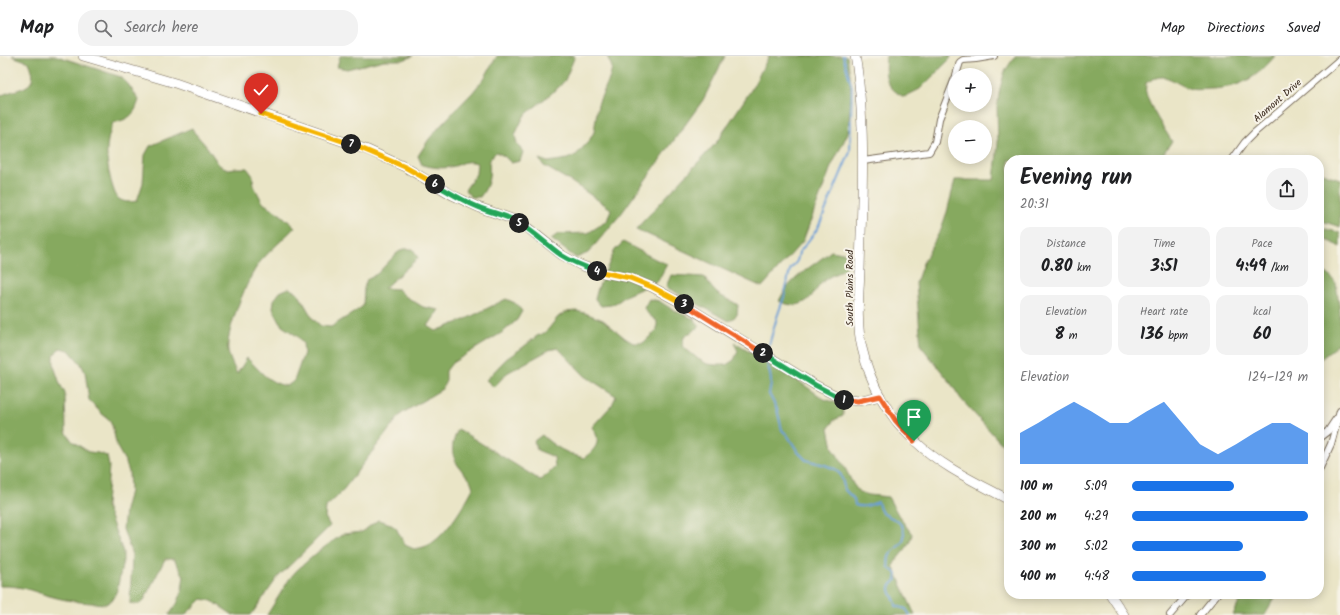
<!DOCTYPE html>
<meta charset="utf-8">
<style>
:root{--surface:#fff;--page:#f2f2f2;--text:#202124;--muted:#757577;--line:#e0e0e0;--accent:#1a73e8}
body{margin:0;font-family:Kalam,sans-serif;background:var(--page);color:var(--text);height:100vh;display:flex;flex-direction:column;font-size:15px;white-space:nowrap}
*{box-sizing:border-box;margin:0}
p{font-size:13px;color:var(--muted)}
.icon{flex:none;width:22px;height:22px;fill:none;stroke:currentColor;stroke-width:2;stroke-linecap:round;stroke-linejoin:round}
.map{position:relative;flex:1;overflow:hidden}
.panel{position:absolute;left:1004px;top:99px;width:320px;height:444px;display:flex;flex-direction:column;background:var(--surface);border-radius:16px;box-shadow:0 2px 10px #0003}
.panel>*{flex:none}
.fabs{position:absolute;left:948px;top:12px;display:grid;gap:8px}
.fabs a{display:grid;place-items:center;width:44px;height:44px;border-radius:50%;background:var(--surface);box-shadow:0 2px 10px #0003;font-size:20px}
.pin{position:absolute;display:grid;place-items:center;width:34px;height:34px;color:#fff;margin:-41px -17px;border-radius:50% 50% 50% 0;rotate:-45deg;box-shadow:0 0 4px #0007}
.pin .icon{rotate:45deg}
.km{position:absolute;width:20px;height:20px;margin:-10px;border-radius:50%;background:#222;color:#fff;font-size:11px;line-height:20px;text-align:center}
.round{display:grid;place-items:center;flex:none;width:42px;height:42px;border-radius:16px;background:var(--page)}
.headline{display:flex;align-items:center;justify-content:space-between;height:68px;padding:0 16px}
h1{font-size:22px;font-weight:700;line-height:30px}
.metrics{display:grid;grid-template-columns:repeat(3,1fr);gap:6px;height:68px;padding:4px 16px}
.metrics div{display:grid;align-content:center;border-radius:10px;background:var(--page);text-align:center}
.metrics b{font-size:17px;font-weight:700}
.metrics small{font-size:11px;font-weight:400}
.metrics p{font-size:11px}
.chart{height:112px;padding:8px 16px}
.chart p{display:flex;justify-content:space-between}
.chart svg{width:100%;height:72px;margin-top:4px;fill:var(--accent);opacity:.7}
ul{padding:0 16px;list-style:none;font-size:13px}
li{display:grid;grid-template-columns:64px 48px 1fr;align-items:center;height:30px}
li i{height:10px;border-radius:5px;background:var(--accent)}
header{display:flex;align-items:center;gap:24px;box-sizing:border-box;height:56px;padding:0 20px;background:var(--surface);border-bottom:1px solid var(--line)}
header strong{font-size:19px}
nav{display:flex;gap:22px;margin-inline-start:auto;font-size:14px}
.search{width:280px;height:36px;background:var(--page);display:flex;align-items:center;gap:10px;box-sizing:border-box;padding:0 14px;border-radius:16px;color:var(--muted);font-size:15px}
.map>svg:first-child{display:block}
.forest{fill:#86a95e;stroke:#606a3e}
.lines{fill:none;stroke-linecap:round;stroke-linejoin:round}
.stream{stroke:#6b9fd7;stroke-width:2}
.street-casing{stroke:#786b59;stroke-width:8}
.secondary-casing{stroke:#786b59;stroke-width:10}
.street{stroke:#fff;stroke-width:6}
.secondary{stroke:#fff;stroke-width:9}
.split-1-casing{stroke:#fff;stroke-width:8}
.split-2-casing{stroke:#fff;stroke-width:8}
.split-3-casing{stroke:#fff;stroke-width:8}
.split-4-casing{stroke:#fff;stroke-width:8}
.split-5-casing{stroke:#fff;stroke-width:8}
.split-6-casing{stroke:#fff;stroke-width:8}
.split-7-casing{stroke:#fff;stroke-width:8}
.split-8-casing{stroke:#fff;stroke-width:8}
.split-1{stroke:#f0652b;stroke-width:5}
.split-2{stroke:#22a559;stroke-width:5}
.split-3{stroke:#f0652b;stroke-width:5}
.split-4{stroke:#f5b400;stroke-width:5}
.split-5{stroke:#22a559;stroke-width:5}
.split-6{stroke:#22a559;stroke-width:5}
.split-7{stroke:#f5b400;stroke-width:5}
.split-8{stroke:#f5b400;stroke-width:5}
.labels{text-anchor:middle;stroke-width:4;stroke-linejoin:round;paint-order:stroke}
.street-label{font-size:10px;fill:#3b2a1e;stroke:#f7f3e8}
</style>
<header>
<strong>Map</strong>
<div class="search"><svg class="icon" aria-label="search" viewBox="0 0 24 24"><circle cx="10" cy="10" r="6"/><path d="M15 15l6 6"/></svg>Search here</div>
<nav><a>Map</a><a>Directions</a><a>Saved</a></nav>
</header>
<div class="map">
<svg width="1340" height="559" viewBox="0 0 1340 559">
<rect width="100%" height="100%" fill="#f7f3e8"/>
<filter id="ink" filterUnits="userSpaceOnUse"><feTurbulence type="fractalNoise" baseFrequency=".025" numOctaves="2"/><feDisplacementMap in="SourceGraphic" scale="8" xChannelSelector="R" yChannelSelector="G"/><feConvolveMatrix kernelMatrix="1 2 1 2 8 2 1 2 1" color-interpolation-filters="sRGB"/></filter>
<filter id="wash" filterUnits="userSpaceOnUse"><feTurbulence type="fractalNoise" baseFrequency=".012" numOctaves="4" result="noise"/><feDisplacementMap in="SourceGraphic" scale="16" xChannelSelector="R" yChannelSelector="G"/><feGaussianBlur stdDeviation="0.9" result="paint"/><feColorMatrix in="noise" values="0 0 0 0 0 0 0 0 0 0 0 0 0 0 0 0 0 1.4 0 .05"/><feComposite in="paint" operator="in"/></filter>
<g filter="url(#wash)">
<rect width="100%" height="100%" fill="#eae5c7"/>
<g class="forest">
<path d="M12,0h45l64,21 7,7 11,16c-5,16 -10,19 -26,23 -3,8 -6,18 -6,28 -1,9 5,43 12,48 6,4 12,3 18,2l6,-18 2,-28 5,-9 42,-18 2,4 13,15 12,18 9,4 9,-1h10l6,8 1,10 9,17 17,11 15,13c-11,12 -24,22 -35,35 -12,15 -35,70 -32,89 1,7 6,16 9,23l10,-16c13,12 20,25 40,28l7,-5 10,-28 -1,-10 -6,-7 -15,-10 -9,-17 1,-9 6,-8 9,-4 9,5 15,26 8,7 10,1c10,-7 22,-13 32,-21l1,-18 3,-9 10,-5 19,-20 7,-5h10l5,9 -34,30 14,1 7,7 18,11 16,3 -11,16 8,5 28,-11 42,-21 9,4 7,8 -5,9 -14,12 -51,31 -6,8v10l-4,8 -41,25 -61,80 -14,13 -1,10 5,9 -52,51 -27,38h-18l-21,-14 -10,-2 -17,16h-16l8,-11 4,-10 3,-18 -10,-17h-9l-22,43 -4,2h-9l2,-49 -9,-26 2,-19 5,-19 -1,-19 -3,-9 -9,-16 -4,-18 -3,-9 -8,-6 -13,-14 -4,-28 -4,-8 -12,-14 -9,-2 -6,8v10l6,18 5,9 1,39 6,9 17,11 9,1 9,3 2,10 -3,40 17,46v9l-6,29 -4,9 -7,5c-16,-1 -33,-2 -49,-6 -21,-5 -34,-13 -57,-12v-490c18,-9 42,-5 29,-34z"/>
<polygon points="340,0 413,0 403,4 384,4 347,13 337,11"/>
<path d="M497,0h78l-10,24 -6,7 -35,29 -9,19 2,9 6,8 -3,9 -9,2 -7,-7 -8,-4 -7,8c1,16 1,24 -9,37h-9l-6,-7 11,-16 1,-11c-14,-4 -14,2 -27,4 -9,2 -19,0 -28,-2l-4,-9 11,-17 13,-15 31,-32 12,-15z"/>
<polygon points="607,0 725,0 703,44 621,158 588,197 576,202 551,183 558,178 588,177 607,165 611,153 570,125 544,110 539,103 548,106 567,103 576,99 589,85 594,76 598,48 610,21 612,11"/>
<polygon points="769,0 847,0 850,19 851,39 848,77 831,111 803,185 762,231 636,173 716,87 751,34"/>
<path d="M886,0h65l-1,3 -30,30 -16,8c-19,-10 -20,-21 -18,-41z"/>
<path d="M1015,0h260c-19,22 -33,31 -63,33 -8,0 -16,2 -24,-1 -18,-7 -22,-18 -42,-5 0,3 -1,7 0,10 2,11 19,38 26,48l-13,19h-150v292l-48,-53 -11,-17 -29,-36 -5,-63 7,-20 18,-34 6,-17 8,-32h39l4,-37 -1,-37 3,-18 5,-17z"/>
<polygon points="1319,116 1340,123 1340,171 1319,164"/>
<polygon points="1319,171 1340,177 1340,191 1331,186 1319,181"/>
<polygon points="623,186 657,204 667,208 658,225 627,239 619,245 611,249 601,250 595,243 598,232 615,194"/>
<path d="M831,195l17,3 2,9c-10,11 -14,9 -24,16 -5,3 -8,9 -12,14 -9,13 -21,15 -35,8 10,-23 33,-34 52,-50z"/>
<path d="M1319,212l11,8 6,7 4,29v29c-4,8 -15,13 -21,20z"/>
<path d="M671,219l33,2c5,7 10,15 17,19 6,3 11,5 17,9l-1,10 -8,6 -63,-34z"/>
<path d="M649,243l10,2 16,10 19,8 6,7 -16,11 -2,9 16,13 9,5 9,1h10l8,-5 4,-9 -4,-8 53,30 37,26 10,3 9,4v10l-9,4 -5,8 4,20 11,18 9,18 6,8 10,3 19,2 12,21 12,16c-3,16 -12,18 -19,32l22,49h-648l23,-37 7,-8 22,-19 24,-17 19,-2 16,-12 10,3 8,5 9,17 9,4c6,-1 12,-2 18,-6 16,-11 32,-37 41,-55 -3,-10 -3,-8 -9,-15 -14,-16 -14,-26 -6,-44l82,51 8,-6 7,-7 -1,-10 -17,-7 -3,-9 8,-6c12,12 26,19 42,23 13,-10 18,-17 8,-31l20,-22 4,-9 -31,-20 -27,-28 -9,2 -42,23 -13,14 -8,-7 20,-21 16,-11 15,-12 9,-4 12,-15 8,-5 10,-1 9,2 18,7 22,18 8,5h10l14,-13v-9l-8,-6 -5,-7z"/>
<polygon points="1243,538 1277,538 1265,559 1233,559"/>
</g>
<g class="lines">
<g class="stream">
<polyline points="767,296 777,261 784,241 790,214 797,205 799,197 818,172 850,96 852,31 843,0"/>
<path d="M766,303c4,15 7,20 3,35l8,15 5,21 6,6 10,16 8,8 19,5 10,4 6,6 4,15 9,9 1,6c8,3 15,0 23,-3 1,3 1,7 3,9 4,7 22,6 23,23 2,16 -20,12 -15,34l8,6c0,2 -1,4 -1,6 -2,3 -6,5 -6,8 -1,5 6,11 6,18l10,3 4,6"/>
</g>
</g>
</g>
<g filter="url(#ink)">
<g class="lines">
<g class="street-casing">
<g id="street">
<polyline points="956,19 960,6 963,4 976,3 994,0"/>
<polyline points="1232,104 1245,86 1254,77 1340,3"/>
<polyline points="863,105 929,96 935,86 939,63 955,22"/>
<polyline points="1319,382 1328,375 1336,363"/>
<polyline points="1319,414 1331,388 1340,355"/>
<polyline points="1170,559 1188,538"/>
<polyline points="1200,559 1217,538"/>
</g>
</g>
<g class="secondary-casing">
<g id="secondary">
<polyline points="83,0 175,27 368,94 405,111 452,139 478,151 512,163 528,172 562,199 580,209 603,217 630,222 652,231 683,248 815,329 843,343 858,345 880,340"/>
<path d="M855,0c5,24 6,48 7,72 2,47 -1,94 -2,142 -1,25 -4,53 2,78 8,35 26,69 53,93 27,26 61,41 94,59"/>
<polyline points="1110,538 1124,559"/>
</g>
</g>
<use href="#street" class="street"/>
<use href="#secondary" class="secondary"/>
</g>
</g>
<g class="lines" filter="url(#ink)">
<g class="split-1-casing">
<polyline id="split-1" points="844,344 858,345 880,340 895,364 914,385"/>
</g>
<g class="split-2-casing">
<polyline id="split-2" points="763,297 815,329 844,344"/>
</g>
<g class="split-3-casing">
<polyline id="split-3" points="684,248 763,297"/>
</g>
<g class="split-4-casing">
<polyline id="split-4" points="597,215 630,222 652,231 684,248"/>
</g>
<g class="split-5-casing">
<path id="split-5" d="M519,167c15,9 27,21 42,32 11,7 24,12 36,16"/>
</g>
<g class="split-6-casing">
<path id="split-6" d="M435,128c14,8 28,17 43,23 14,6 28,8 41,16"/>
</g>
<g class="split-7-casing">
<polyline id="split-7" points="351,88 405,111 435,128"/>
</g>
<g class="split-8-casing">
<polyline id="split-8" points="261,58 351,88"/>
</g>
<use href="#split-1" class="split-1"/>
<use href="#split-2" class="split-2"/>
<use href="#split-3" class="split-3"/>
<use href="#split-4" class="split-4"/>
<use href="#split-5" class="split-5"/>
<use href="#split-6" class="split-6"/>
<use href="#split-7" class="split-7"/>
<use href="#split-8" class="split-8"/>
</g>
<g class="labels">
<g class="street-label">
<text transform="translate(1277 44) rotate(-41)" y="4">Alamont Drive</text>
<text transform="translate(849 232) rotate(-90)" y="4">South Plains Road</text>
</g>
</g>
</svg>
<div class="fabs">
<a>+</a>
<a>−</a>
</div>
<div class="pin" style="left:914px;top:385px;background:#1e9e55"><svg class="icon" aria-label="arrive" viewBox="0 0 24 24"><path d="M6 21V4h12l-3 4 3 4H6"/></svg></div>
<div class="pin" style="left:261px;top:58px;background:#d93025"><svg class="icon" aria-label="check" viewBox="0 0 24 24"><path d="M5 12l5 5 9-10"/></svg></div>
<b class="km" style="left:844px;top:344px">1</b>
<b class="km" style="left:763px;top:297px">2</b>
<b class="km" style="left:684px;top:248px">3</b>
<b class="km" style="left:597px;top:215px">4</b>
<b class="km" style="left:519px;top:167px">5</b>
<b class="km" style="left:435px;top:128px">6</b>
<b class="km" style="left:351px;top:88px">7</b>
<section class="panel">
<div class="headline"><div><h1>Evening run</h1><p>20:31</p></div><a class="round"><svg class="icon" aria-label="share" viewBox="0 0 24 24"><path d="M12 15V3M7 8l5-5 5 5M5 13v7h14v-7"/></svg></a></div>
<div class="metrics">
<div><p>Distance</p><b>0.80<small> km</small></b></div>
<div><p>Time</p><b>3:51</b></div>
<div><p>Pace</p><b>4:49<small> /km</small></b></div>
</div>
<div class="metrics">
<div><p>Elevation</p><b>8<small> m</small></b></div>
<div><p>Heart rate</p><b>136<small> bpm</small></b></div>
<div><p>kcal</p><b>60</b></div>
</div>
<div class="chart"><p><span>Elevation</span>124–129 m</p>
<svg viewBox="0 0 160 44" preserveAspectRatio="none"><path d="M0 44V25L10 19L20 12L30 6L40 12L50 19L60 19L70 12L80 6L90 19L100 32L110 38L120 32L130 25L140 19L150 19L160 25V44z"/></svg>
</div>
<ul>
<li><b>100 m</b>5:09<i style="width:58%"></i></li>
<li><b>200 m</b>4:29<i style="width:100%"></i></li>
<li><b>300 m</b>5:02<i style="width:63%"></i></li>
<li><b>400 m</b>4:48<i style="width:76%"></i></li>
</ul>
</section>
</div>
